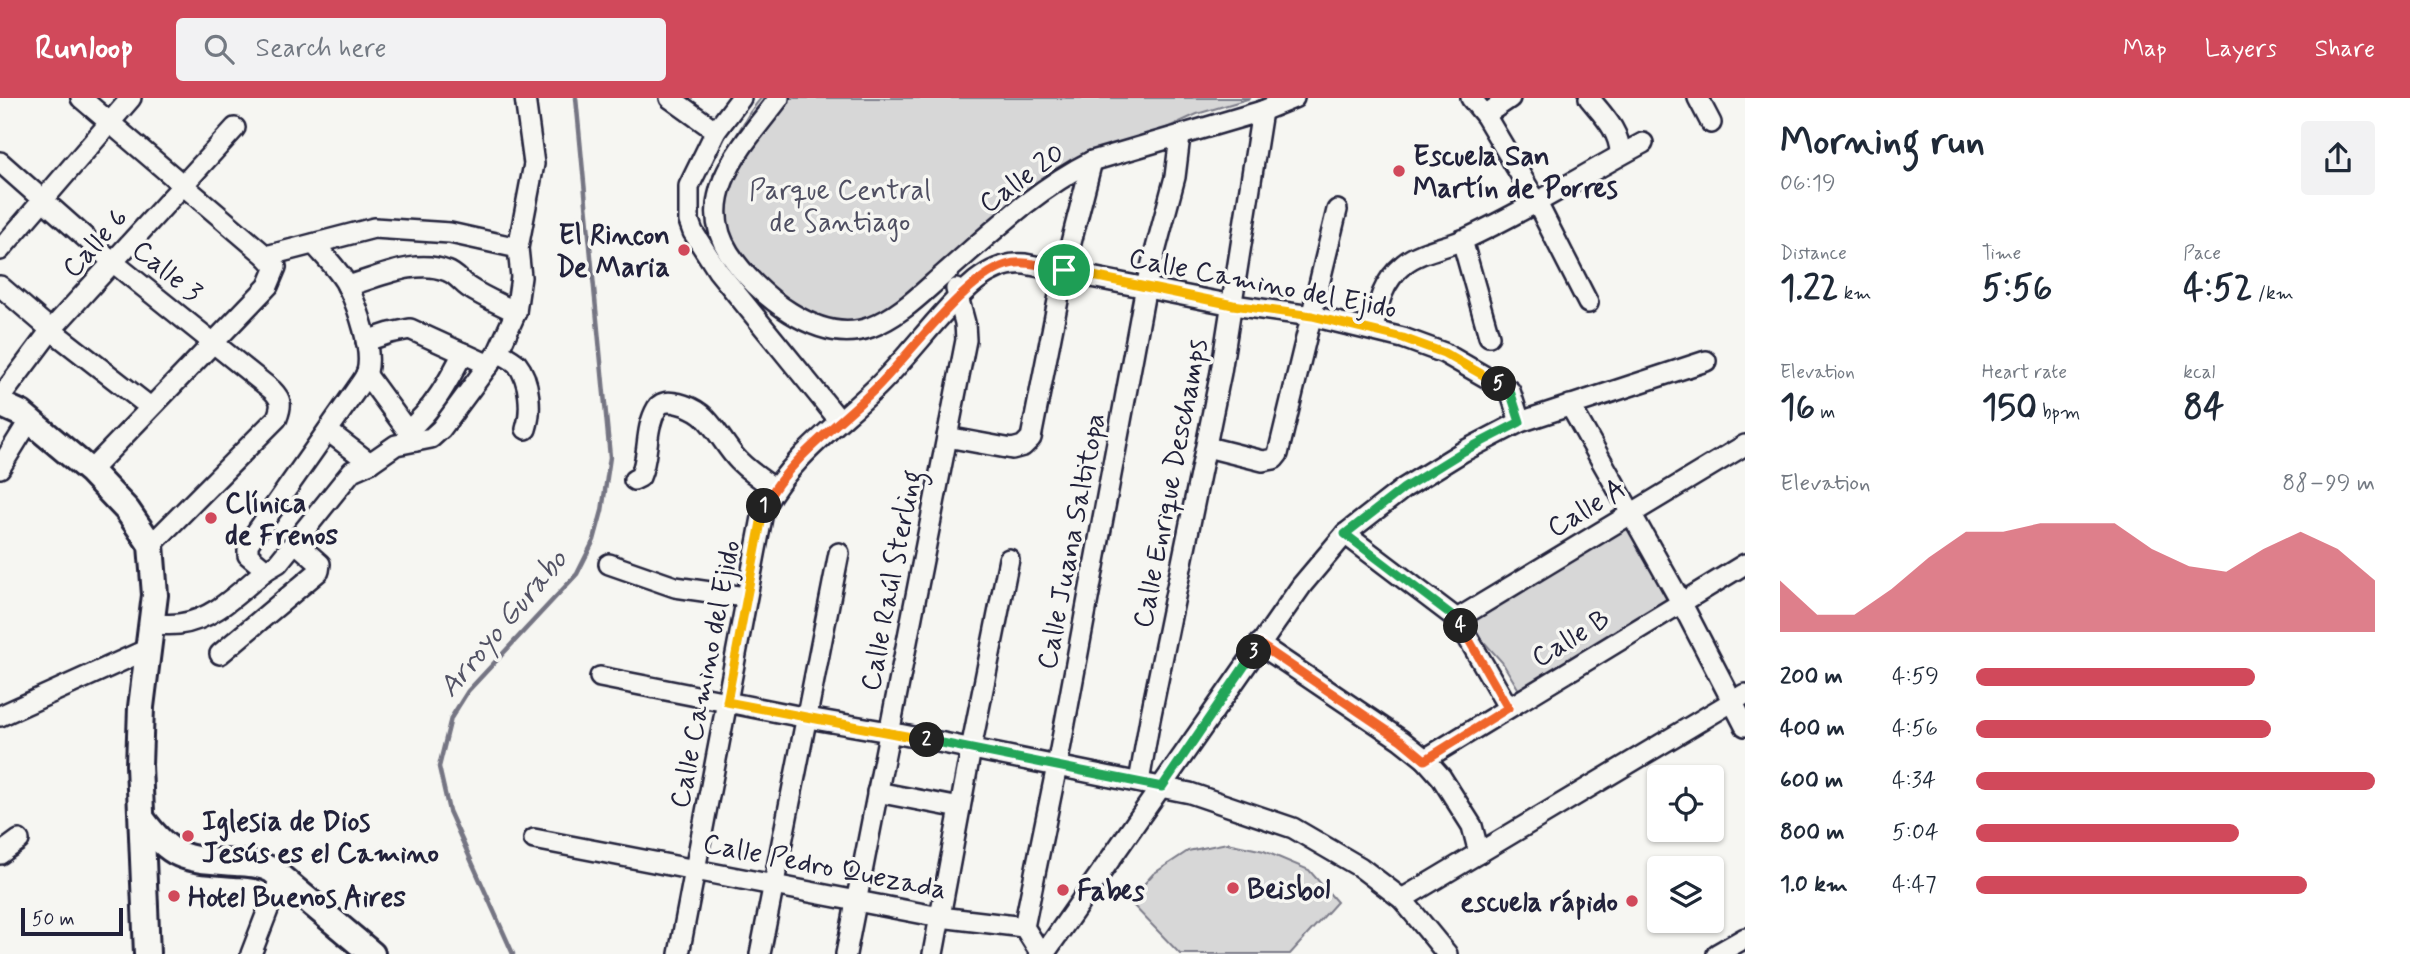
<!DOCTYPE html>
<meta charset="utf-8">
<style>
:root{--surface:#fff;--page:#f2f2f3;--text:#1f2937;--muted:#747a83;--accent:#d1495b}
body{margin:0;font-family:Mynerve,sans-serif;background:var(--page);color:var(--text);height:100vh;display:flex;flex-direction:column;font-size:26px;white-space:nowrap}
*{box-sizing:border-box;margin:0}
p{font-size:23px;color:var(--muted)}
.icon{flex:none;width:38px;height:38px;fill:none;stroke:currentColor;stroke-width:2;stroke-linecap:round;stroke-linejoin:round}
.map{position:relative;flex:1;overflow:hidden}
.side{display:flex;flex-direction:column;background:var(--surface);width:665px}
.side>*{flex:none}
.controls{position:absolute;left:1647px;top:667px;display:grid;gap:14px}
.controls a{display:grid;place-items:center;width:77px;height:77px;border-radius:7px;background:var(--surface);box-shadow:0 2px 5px #0004;font-size:35px}
.scale{position:absolute;left:21px;bottom:18px;width:102px;box-sizing:border-box;padding-left:7px;border:4px solid #22223b;border-top:0;font-size:19px;line-height:24px;white-space:nowrap;color:#22223b;-webkit-text-stroke:5px #f6f6f2;paint-order:stroke}
.pin{position:absolute;display:grid;place-items:center;width:60px;height:60px;color:#fff;margin:-30px;border:4px solid #fff;border-radius:50%;box-shadow:0 2px 7px #0007}
.km{position:absolute;width:35px;height:35px;margin:-18px;border-radius:50%;background:#222;color:#fff;font-size:19px;line-height:35px;text-align:center}
.round{display:grid;place-items:center;flex:none;width:74px;height:74px;border-radius:7px;background:var(--page)}
.headline{display:flex;align-items:center;justify-content:space-between;height:119px;padding:0 35px}
h1{font-size:38px;font-weight:700;line-height:52px}
.figures{display:grid;grid-template-columns:repeat(3,1fr);gap:10px;height:119px;padding:7px 35px}
.figures div{display:grid;align-content:center}
.figures b{font-size:35px;font-weight:700}
.figures small{font-size:19px;font-weight:400}
.figures p{font-size:19px}
.chart{height:196px;padding:14px 35px}
.chart p{display:flex;justify-content:space-between}
.chart svg{width:100%;height:126px;margin-top:7px;fill:var(--accent);opacity:.7}
ul{padding:0 35px;list-style:none;font-size:23px}
li{display:grid;grid-template-columns:112px 84px 1fr;align-items:center;height:52px}
li i{height:18px;border-radius:9px;background:var(--accent)}
header{display:flex;align-items:center;gap:42px;box-sizing:border-box;height:98px;padding:0 35px;background:var(--accent);color:#fff}
header strong{font-size:33px}
nav{display:flex;gap:38px;margin-inline-start:auto;font-size:24px}
.search{width:490px;height:63px;background:var(--page);display:flex;align-items:center;gap:18px;box-sizing:border-box;padding:0 24px;border-radius:7px;color:var(--muted);font-size:26px}
main{display:flex;flex:1;min-height:0}
.map>svg:first-child{display:block}
.green{fill:#d7d7d7;stroke:#7c7c89;stroke-width:2}
.lines{fill:none;stroke-linecap:round;stroke-linejoin:round}
.stream{stroke:#757583;stroke-width:4.5}
.minor-casing{stroke:#22223b;stroke-width:24}
.major-casing{stroke:#22223b;stroke-width:30}
.minor{stroke:#f6f6f2;stroke-width:19}
.major{stroke:#f6f6f2;stroke-width:24}
.split-1-casing{stroke:#fff;stroke-width:14}
.split-2-casing{stroke:#fff;stroke-width:14}
.split-3-casing{stroke:#fff;stroke-width:14}
.split-4-casing{stroke:#fff;stroke-width:14}
.split-5-casing{stroke:#fff;stroke-width:14}
.split-6-casing{stroke:#fff;stroke-width:14}
.split-1{stroke:#f0652b;stroke-width:9}
.split-2{stroke:#f5b400;stroke-width:9}
.split-3{stroke:#22a559;stroke-width:9}
.split-4{stroke:#f0652b;stroke-width:9}
.split-5{stroke:#22a559;stroke-width:9}
.split-6{stroke:#f5b400;stroke-width:9}
.poi-dot{fill:#d1495b;stroke:#f6f6f2;stroke-width:2.5}
.labels{text-anchor:middle;stroke-width:7;stroke-linejoin:round;paint-order:stroke}
.poi-label{font-size:28px;font-weight:bold;fill:#22223b;stroke:#f6f6f2;text-anchor:start}
.street-label{font-size:28px;fill:#22223b;stroke:#f6f6f2}
.park-label{font-size:28px;fill:#4f4f62;stroke:#f6f6f2}
.water-label{font-size:30px;font-style:italic;fill:#535365;stroke:#f6f6f2}
</style>
<header>
<strong>Runloop</strong>
<div class="search"><svg class="icon" aria-label="search" viewBox="0 0 24 24"><circle cx="10" cy="10" r="6"/><path d="M15 15l6 6"/></svg>Search here</div>
<nav><a>Map</a><a>Layers</a><a>Share</a></nav>
</header>
<main>
<div class="map">
<svg width="1745" height="856" viewBox="0 0 1745 856">
<rect width="100%" height="100%" fill="#f6f6f2"/>
<filter id="ink" filterUnits="userSpaceOnUse"><feTurbulence type="fractalNoise" baseFrequency=".0143" numOctaves="2"/><feDisplacementMap in="SourceGraphic" scale="14" xChannelSelector="R" yChannelSelector="G"/><feConvolveMatrix kernelMatrix="1 2 1 2 8 2 1 2 1" color-interpolation-filters="sRGB"/></filter>
<g filter="url(#ink)">
<g class="green">
<polygon points="761,0 1251,0 1197,16 1070,74 870,230 822,221 764,194 716,122 718,106 713,77 750,14"/>
<polygon points="1628,428 1670,508 1522,597 1502,564 1467,525"/>
<polygon points="1227,745 1264,753 1309,772 1337,804 1290,856 1180,856 1129,803 1153,776 1188,753"/>
</g>
<g class="lines">
<polyline class="stream" points="513,856 449,713 439,669 451,620 468,593 577,476 594,442 602,413 610,359 576,0"/>
<g class="minor-casing">
<g id="minor">
<polyline points="81,0 266,158 276,169 268,188 90,373"/>
<polyline points="670,0 716,33"/>
<polyline points="741,0 716,33 689,88 689,123 693,134 718,173 839,322"/>
<path d="M779,0c-33,44 -87,97 -50,155 26,40 90,94 142,74 28,-10 51,-34 73,-53 47,-41 92,-85 148,-113l170,-50 32,-13"/>
<polyline points="1471,0 1485,17 1536,103 1588,205"/>
<path d="M1589,0c13,16 32,34 31,57"/>
<polyline points="1698,0 1711,25"/>
<polyline points="1485,17 1510,0"/>
<path d="M0,64l114,101 158,127c10,10 10,15 5,28l-126,127"/>
<polyline points="1462,142 1489,238"/>
<path d="M314,146c12,14 26,27 34,43 10,21 25,62 19,85 -2,6 -7,12 -11,18l-108,154v11l18,15 12,-7 74,-92 18,-8 26,-18 35,-7 10,-9 57,-77 18,-40 5,-35 -3,-29 16,-84 -9,-66"/>
<polyline points="0,152 131,0"/>
<polyline points="266,158 374,130 450,135 518,150"/>
<polyline points="0,188 51,232 150,309"/>
<path d="M347,188c31,-8 68,-28 100,-15 9,3 14,11 21,16 15,10 32,17 48,25"/>
<path d="M1373,232c5,-26 9,-48 31,-66 16,-13 40,-16 59,-24 62,-28 120,-65 180,-97"/>
<polyline points="366,243 390,235 410,231 489,267"/>
<path d="M498,254c7,4 14,7 19,12 13,16 15,47 9,65"/>
<polyline points="366,276 415,343"/>
<polyline points="0,300 51,232 235,30"/>
<polyline points="1570,307 1681,504 1745,628"/>
<polyline points="328,333 370,365"/>
<path d="M407,333c26,-21 41,-49 56,-78"/>
<polyline points="947,339 1012,351 1023,348 1031,340 1064,172 1092,63"/>
<polyline points="1207,349 1263,363 1274,361 1278,356 1337,112"/>
<polyline points="0,370 29,323"/>
<path d="M634,382l6,-3c10,-22 4,-47 17,-69 8,-13 35,-1 44,6 14,11 25,34 38,47 10,10 23,19 35,27"/>
<polyline points="1345,436 1457,521 1508,609"/>
<polyline points="609,466 675,489 745,499"/>
<polyline points="1457,521 1745,347"/>
<path d="M151,526c9,0 19,1 28,0 35,-4 61,-33 87,-54"/>
<polyline points="1259,546 1401,642 1425,661 1441,679 1472,728 1479,755"/>
<polyline points="220,556 319,473 320,466 295,444"/>
<polyline points="600,579 808,620 889,634 1190,695 1293,730 1360,769 1402,801 1447,856"/>
<polyline points="0,618 148,551"/>
<polyline points="1425,661 1745,466"/>
<polyline points="1139,684 1150,621 1221,274 1262,13"/>
<polyline points="877,694 960,710"/>
<polyline points="534,741 940,819 1024,829"/>
<polyline points="0,756 19,742"/>
<polyline points="1402,801 1745,596"/>
<polyline points="251,856 281,778"/>
<path d="M679,856l85,-447c25,-47 72,-81 110,-117 36,-34 64,-77 102,-109 14,-11 31,-19 49,-17l208,41 79,11 91,22 41,15 66,38 10,31"/>
<polyline points="760,856 839,455"/>
<polyline points="846,856 966,242 965,225 956,191"/>
<polyline points="933,856 971,651 1009,461"/>
<polyline points="1041,856 1024,829 1057,668 1146,188 1175,79 1180,38"/>
<polyline points="1044,856 1302,487 1345,436 1404,390 1464,353 1520,324 1706,263"/>
<polyline points="1717,856 1745,840"/>
</g>
</g>
<g class="major-casing">
<g id="major">
<polyline points="0,306 22,316 90,373 127,412 151,447 155,497 141,609 139,667 147,856"/>
<path d="M142,721c31,42 45,40 94,44 13,1 24,1 36,7l100,84"/>
</g>
</g>
<use href="#minor" class="minor"/>
<use href="#major" class="major"/>
</g>
</g>
<g class="lines" filter="url(#ink)">
<g class="split-1-casing">
<path id="split-1" d="M764,408c25,-47 73,-80 110,-116 34,-33 90,-112 132,-125 18,-6 40,2 58,5"/>
</g>
<g class="split-2-casing">
<polyline id="split-2" points="764,408 727,604 927,642"/>
</g>
<g class="split-3-casing">
<polyline id="split-3" points="927,642 1162,689 1254,554"/>
</g>
<g class="split-4-casing">
<polyline id="split-4" points="1254,554 1259,546 1401,642 1425,662 1508,610 1461,528"/>
</g>
<g class="split-5-casing">
<polyline id="split-5" points="1461,528 1457,521 1345,436 1404,390 1464,353 1520,324 1510,293 1499,286"/>
</g>
<g class="split-6-casing">
<polyline id="split-6" points="1064,172 1233,207 1312,218 1403,240 1444,255 1499,286"/>
</g>
<use href="#split-1" class="split-1"/>
<use href="#split-2" class="split-2"/>
<use href="#split-3" class="split-3"/>
<use href="#split-4" class="split-4"/>
<use href="#split-5" class="split-5"/>
<use href="#split-6" class="split-6"/>
</g>
<g class="poi-dot">
<circle cx="1399" cy="73" r="7"/>
<circle cx="684" cy="152" r="7"/>
<circle cx="211" cy="420" r="7"/>
<circle cx="188" cy="738" r="7"/>
<circle cx="1233" cy="790" r="7"/>
<circle cx="1063" cy="792" r="7"/>
<circle cx="174" cy="798" r="7"/>
<circle cx="1632" cy="803" r="7"/>
</g>
<g class="labels">
<g class="poi-label">
<text x="1413" y="67">Escuela San<tspan x="1413" dy="32">Martín de Porres</tspan></text>
<text x="670" y="146" text-anchor="end">El Rincon<tspan x="670" dy="32">De Maria</tspan></text>
<text x="225" y="414">Clínica<tspan x="225" dy="32">de Frenos</tspan></text>
<text x="202" y="732">Iglesia de Dios<tspan x="202" dy="32">Jesús es el Camino</tspan></text>
<text x="1247" y="800">Beisbol</text>
<text x="1077" y="802">Fabes</text>
<text x="188" y="808">Hotel Buenos Aires</text>
<text x="1618" y="813" text-anchor="end">escuela rápido</text>
</g>
<g class="street-label">
<text transform="translate(1021 79) rotate(-36)" y="10">Calle 20</text>
<text transform="translate(94 144) rotate(-48)" y="10">Calle 6</text>
<text transform="translate(168 172) rotate(39)" y="10">Calle 3</text>
<text transform="translate(1263 184) rotate(11)" y="10">Calle Camino del Ejido</text>
<text transform="translate(1169 385) rotate(-79)" y="10">Calle Enrique Deschamps</text>
<text transform="translate(1586 409) rotate(-31)" y="10">Calle A</text>
<text transform="translate(1070 443) rotate(-79)" y="10">Calle Juana Saltitopa</text>
<text transform="translate(890 482) rotate(-79)" y="10">Calle Raúl Sterling</text>
<text transform="translate(1570 539) rotate(-31)" y="10">Calle B</text>
<text transform="translate(704 576) rotate(-79)" y="10">Calle Camino del Ejido</text>
<text transform="translate(825 767) rotate(11)" y="10">Calle Pedro Quezada</text>
</g>
<g class="park-label">
<text x="840" y="101">Parque Central<tspan x="840" dy="32">de Santiago</tspan></text>
</g>
<g class="water-label">
<text transform="translate(502 525) rotate(-50)" y="10">Arroyo Gurabo</text>
</g>
</g>
</svg>
<div class="controls">
<a><svg class="icon" aria-label="locate" viewBox="0 0 24 24"><circle cx="12" cy="12" r="6"/><path d="M12 2v4M12 18v4M2 12h4M18 12h4"/></svg></a>
<a><svg class="icon" aria-label="layers" viewBox="0 0 24 24"><path d="M12 4l9 5-9 5-9-5zM3 14l9 5 9-5"/></svg></a>
</div>
<div class="scale">50 m</div>
<div class="pin" style="left:1064px;top:172px;background:#1e9e55"><svg class="icon" aria-label="arrive" viewBox="0 0 24 24"><path d="M6 21V4h12l-3 4 3 4H6"/></svg></div>
<b class="km" style="left:764px;top:408px">1</b>
<b class="km" style="left:927px;top:642px">2</b>
<b class="km" style="left:1254px;top:554px">3</b>
<b class="km" style="left:1461px;top:528px">4</b>
<b class="km" style="left:1499px;top:286px">5</b>
</div>
<section class="side">
<div class="headline"><div><h1>Morning run</h1><p>06:19</p></div><a class="round"><svg class="icon" aria-label="share" viewBox="0 0 24 24"><path d="M12 15V3M7 8l5-5 5 5M5 13v7h14v-7"/></svg></a></div>
<div class="figures">
<div><p>Distance</p><b>1.22<small> km</small></b></div>
<div><p>Time</p><b>5:56</b></div>
<div><p>Pace</p><b>4:52<small> /km</small></b></div>
</div>
<div class="figures">
<div><p>Elevation</p><b>16<small> m</small></b></div>
<div><p>Heart rate</p><b>150<small> bpm</small></b></div>
<div><p>kcal</p><b>84</b></div>
</div>
<div class="chart"><p><span>Elevation</span>88–99 m</p>
<svg viewBox="0 0 160 44" preserveAspectRatio="none"><path d="M0 44V26L10 38L20 38L30 29L40 18L50 9L60 9L70 6L80 6L90 6L100 15L110 21L120 23L130 15L140 9L150 15L160 26V44z"/></svg>
</div>
<ul>
<li><b>200 m</b>4:59<i style="width:70%"></i></li>
<li><b>400 m</b>4:56<i style="width:74%"></i></li>
<li><b>600 m</b>4:34<i style="width:100%"></i></li>
<li><b>800 m</b>5:04<i style="width:66%"></i></li>
<li><b>1.0 km</b>4:47<i style="width:83%"></i></li>
</ul>
</section>
</main>
